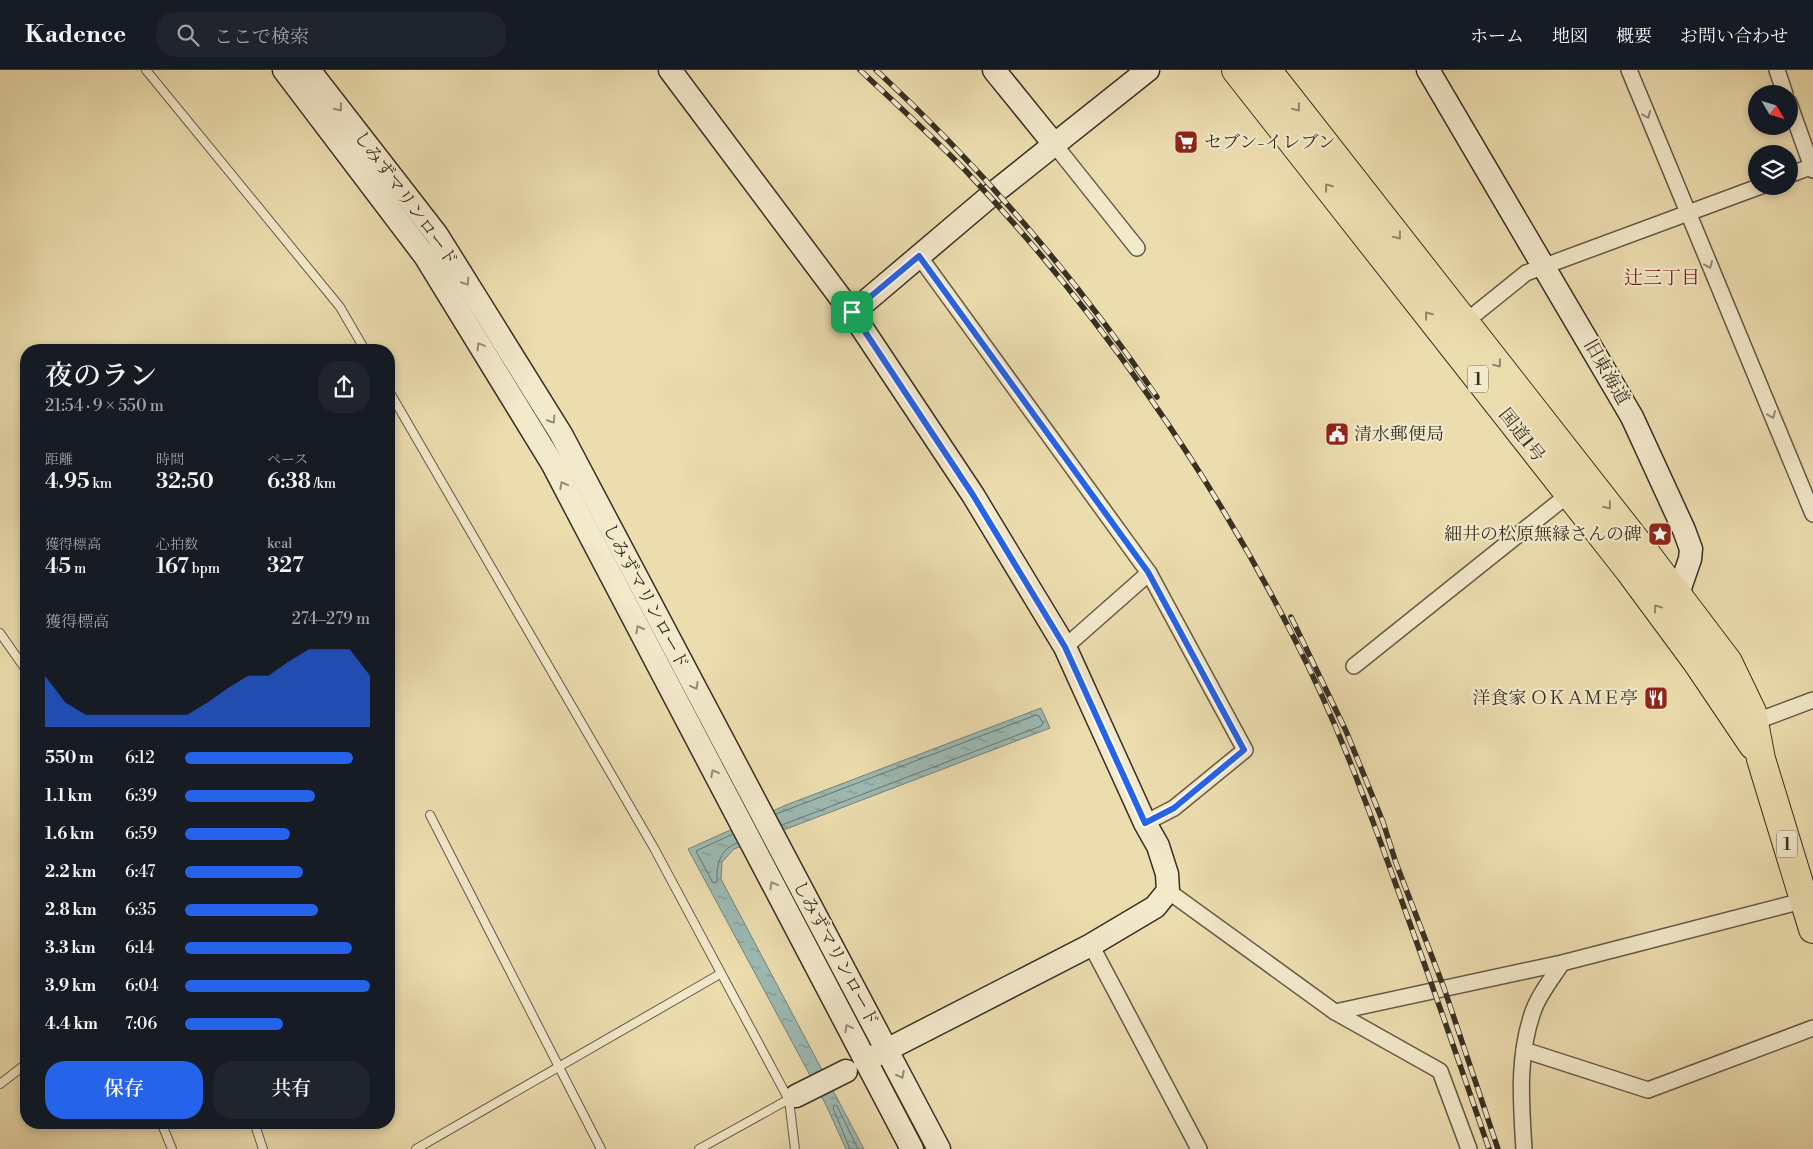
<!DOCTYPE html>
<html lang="ja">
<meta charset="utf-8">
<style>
:root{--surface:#171b24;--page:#20242c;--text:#f1f3f6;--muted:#9ea1a6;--line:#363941;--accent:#2563eb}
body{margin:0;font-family:"Libre Bodoni","Noto Serif JP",serif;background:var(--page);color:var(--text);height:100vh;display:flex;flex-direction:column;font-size:19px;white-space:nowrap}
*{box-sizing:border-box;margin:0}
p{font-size:16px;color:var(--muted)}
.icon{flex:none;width:28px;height:28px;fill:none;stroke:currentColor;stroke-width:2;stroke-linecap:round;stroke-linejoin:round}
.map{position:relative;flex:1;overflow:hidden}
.drawer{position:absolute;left:20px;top:274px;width:375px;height:785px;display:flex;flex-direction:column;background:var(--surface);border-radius:20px;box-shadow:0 2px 8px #0003}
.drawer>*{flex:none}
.needle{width:32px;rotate:128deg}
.tools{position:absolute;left:1748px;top:15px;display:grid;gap:10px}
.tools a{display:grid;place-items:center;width:50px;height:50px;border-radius:50%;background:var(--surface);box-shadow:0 2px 8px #0003;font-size:25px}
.pin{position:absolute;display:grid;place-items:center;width:42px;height:42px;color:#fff;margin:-21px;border-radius:10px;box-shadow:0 2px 8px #0006}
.round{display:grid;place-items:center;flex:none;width:52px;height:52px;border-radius:20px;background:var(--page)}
.summary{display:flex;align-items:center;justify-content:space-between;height:85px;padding:0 25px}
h1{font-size:28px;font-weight:600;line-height:38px}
.metrics{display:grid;grid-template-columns:repeat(3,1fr);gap:8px;height:85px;padding:5px 25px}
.metrics div{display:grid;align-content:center}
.metrics b{font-size:21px;font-weight:600}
.metrics small{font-size:14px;font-weight:400}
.metrics p{font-size:14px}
.chart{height:140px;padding:10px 25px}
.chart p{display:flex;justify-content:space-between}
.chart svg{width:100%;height:90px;margin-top:5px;fill:var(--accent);opacity:.7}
.action{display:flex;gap:10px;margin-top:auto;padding:10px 25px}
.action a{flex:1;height:58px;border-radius:20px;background:var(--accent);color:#fff;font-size:20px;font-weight:600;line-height:58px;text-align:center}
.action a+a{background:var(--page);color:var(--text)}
ul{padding:0 25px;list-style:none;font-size:16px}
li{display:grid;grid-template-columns:80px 60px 1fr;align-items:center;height:38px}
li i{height:12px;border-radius:6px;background:var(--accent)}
header{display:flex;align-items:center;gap:30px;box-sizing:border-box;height:70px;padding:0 25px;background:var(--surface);border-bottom:1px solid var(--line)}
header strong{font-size:24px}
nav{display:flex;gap:28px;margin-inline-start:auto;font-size:18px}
.search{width:350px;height:45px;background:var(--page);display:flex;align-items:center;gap:12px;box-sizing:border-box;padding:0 18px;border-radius:20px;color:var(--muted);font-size:19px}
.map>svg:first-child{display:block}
.water{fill:url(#water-ripples);stroke:#74837a}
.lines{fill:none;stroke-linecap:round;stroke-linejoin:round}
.shore{stroke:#6a756c;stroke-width:1}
.lane-casing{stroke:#655b47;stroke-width:10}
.street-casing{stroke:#655b47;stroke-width:18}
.secondary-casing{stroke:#383024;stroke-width:25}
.highway-casing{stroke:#383024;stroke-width:30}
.lane{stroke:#f3e9cb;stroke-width:8}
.street{stroke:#f3e9cb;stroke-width:15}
.secondary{stroke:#f3e9cb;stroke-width:22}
.highway{stroke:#ecddaf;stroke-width:28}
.rail-casing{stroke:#383024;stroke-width:5.5}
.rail{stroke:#f3e9cb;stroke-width:4;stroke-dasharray:11;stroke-linecap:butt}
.oneway{stroke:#968c78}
.oneway2{stroke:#92866a}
.route-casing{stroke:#fff;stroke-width:10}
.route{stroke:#2563eb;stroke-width:6}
.labels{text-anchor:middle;stroke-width:4.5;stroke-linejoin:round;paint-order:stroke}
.shield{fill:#f3e9cb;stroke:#706856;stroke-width:1}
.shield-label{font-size:16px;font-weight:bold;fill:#383024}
.poi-label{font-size:18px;fill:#383024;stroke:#f3e9cb;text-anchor:start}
.street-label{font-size:18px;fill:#383024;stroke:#f3e9cb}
.neighbourhood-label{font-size:19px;fill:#7a1f14;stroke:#f3e9cb}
</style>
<header>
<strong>Kadence</strong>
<div class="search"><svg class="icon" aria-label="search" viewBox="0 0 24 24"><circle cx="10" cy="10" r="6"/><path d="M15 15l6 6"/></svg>ここで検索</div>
<nav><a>ホーム</a><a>地図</a><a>概要</a><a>お問い合わせ</a></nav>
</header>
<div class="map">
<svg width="1813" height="1079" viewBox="0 0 1813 1079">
<defs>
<pattern id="water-ripples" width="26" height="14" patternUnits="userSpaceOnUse" patternTransform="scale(1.25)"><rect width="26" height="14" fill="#9cbab4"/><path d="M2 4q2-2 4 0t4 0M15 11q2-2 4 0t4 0" fill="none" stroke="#809892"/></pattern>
</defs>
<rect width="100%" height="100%" fill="#ecddaf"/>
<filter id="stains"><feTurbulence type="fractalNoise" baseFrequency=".004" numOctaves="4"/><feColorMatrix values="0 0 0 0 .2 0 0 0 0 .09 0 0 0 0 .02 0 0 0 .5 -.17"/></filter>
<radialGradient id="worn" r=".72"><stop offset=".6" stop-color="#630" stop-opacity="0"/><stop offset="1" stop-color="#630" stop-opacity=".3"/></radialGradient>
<polygon class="water" points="1041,638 1050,658 734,779 722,792 721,809 864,1079 846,1079 826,1035 688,779 786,735"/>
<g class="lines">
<g class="shore">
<polyline points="776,744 1036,645 1039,646 1043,653 1041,656 782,755"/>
<path d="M733,764l-37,17 17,32 4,-1c-1,-17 3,-33 20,-39"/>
<polyline points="850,1079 833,1038 834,1035 837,1036 858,1079"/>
</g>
<g class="lane-casing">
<g id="lane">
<polyline points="146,0 340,237 365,280"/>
<polyline points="389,321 654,778 789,1030 795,1079"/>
<polyline points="0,563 26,600"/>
<polyline points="430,745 601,1079"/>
<polyline points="0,1014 26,994"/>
<polyline points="161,1052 172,1079"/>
<polyline points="254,1052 263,1079"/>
<polyline points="416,1079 720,904"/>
<polyline points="699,1079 791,1028"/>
</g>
</g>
<g class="street-casing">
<g id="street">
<polyline points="1629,0 1813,444"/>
<polyline points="1777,0 1785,24"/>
<polyline points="1789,33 1813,100"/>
<polyline points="1054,74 1137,178"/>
<polyline points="1789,105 1813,96"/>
<polyline points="919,186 1149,503 1245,680 1174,738 1145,753"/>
<polyline points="1459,257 1526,203 1761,116"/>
<polyline points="1065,577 1149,503"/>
<polyline points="1354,596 1574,420"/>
<polyline points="1749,654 1813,630"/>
<polyline points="1168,821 1335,942 1440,1001 1469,1079"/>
<polyline points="1091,875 1199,1079"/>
<polyline points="1335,942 1562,893 1810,829"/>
<polyline points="1524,980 1648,1020 1813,958"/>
<path d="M1524,1079c-3,-47 -7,-95 10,-140 6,-16 19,-32 28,-46"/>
</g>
</g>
<g class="secondary-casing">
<g id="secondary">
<polyline points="284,0 425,186 552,393 912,1079"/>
<polyline points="309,0 437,165 561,364 939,1079"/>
<polyline points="670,0 852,243 973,425 1065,577 1145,753 1158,776 1167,804 1168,821 1155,837 1091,875 865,991"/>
<polyline points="994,0 1054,74"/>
<polyline points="1428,0 1632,347 1684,460 1691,479 1690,489 1680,518 1682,539"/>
<polyline points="852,243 996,121 1148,0"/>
<polyline points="796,1026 846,1001"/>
</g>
</g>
<g class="highway-casing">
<g id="highway">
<polyline points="1236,0 1629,500 1697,592 1753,675"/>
<polyline points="1267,0 1647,485 1728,592 1752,642 1761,689 1813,859"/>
</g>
</g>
<use href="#lane" class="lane"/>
<use href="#street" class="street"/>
<use href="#secondary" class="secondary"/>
<use href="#highway" class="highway"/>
<g class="rail-casing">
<g id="rail">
<path d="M860,0c35,33 72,66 106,101 128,135 244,301 328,467 41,79 72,163 102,247 32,88 63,176 93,264"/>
<path d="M876,0c106,98 200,208 281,327"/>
<polyline points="1291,547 1346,661 1383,752 1396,793 1444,918 1498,1079"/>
</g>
</g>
<use href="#rail" class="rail"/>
</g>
<defs><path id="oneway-chevron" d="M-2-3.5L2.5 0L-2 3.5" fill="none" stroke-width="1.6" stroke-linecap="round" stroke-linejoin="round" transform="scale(1.25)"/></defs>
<g class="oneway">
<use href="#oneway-chevron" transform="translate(339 38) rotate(52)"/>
<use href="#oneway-chevron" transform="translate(1647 45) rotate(68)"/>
<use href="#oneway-chevron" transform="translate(1709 195) rotate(67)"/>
<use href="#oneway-chevron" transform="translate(466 212) rotate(58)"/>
<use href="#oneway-chevron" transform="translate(480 276) rotate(-121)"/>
<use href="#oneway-chevron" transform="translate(1772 345) rotate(67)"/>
<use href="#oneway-chevron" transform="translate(552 350) rotate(58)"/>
<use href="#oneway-chevron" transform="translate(563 415) rotate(-118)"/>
<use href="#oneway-chevron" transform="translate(639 559) rotate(-118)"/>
<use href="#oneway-chevron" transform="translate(695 616) rotate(62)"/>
<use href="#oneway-chevron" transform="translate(714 703) rotate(-118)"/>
<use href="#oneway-chevron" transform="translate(773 815) rotate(-118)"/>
<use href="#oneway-chevron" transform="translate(848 958) rotate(-118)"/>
<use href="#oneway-chevron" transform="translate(901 1005) rotate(63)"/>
</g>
<g class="oneway2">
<use href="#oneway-chevron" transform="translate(1297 38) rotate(52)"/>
<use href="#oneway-chevron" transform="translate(1328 117) rotate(-128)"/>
<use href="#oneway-chevron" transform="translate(1398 166) rotate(52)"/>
<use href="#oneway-chevron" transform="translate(1428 245) rotate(-128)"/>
<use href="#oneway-chevron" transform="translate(1498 294) rotate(52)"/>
<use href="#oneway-chevron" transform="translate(1608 436) rotate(51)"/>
<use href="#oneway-chevron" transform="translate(1657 538) rotate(-126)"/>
</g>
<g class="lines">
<g class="route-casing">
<polygon id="route" points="919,186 1148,502 1244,680 1174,738 1145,753 1065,577 973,425 852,242"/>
</g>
<use href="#route" class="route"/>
</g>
<defs>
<g id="supermarket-square" transform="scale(1.25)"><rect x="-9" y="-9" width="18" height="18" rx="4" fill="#8f2418" stroke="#f3e9cb"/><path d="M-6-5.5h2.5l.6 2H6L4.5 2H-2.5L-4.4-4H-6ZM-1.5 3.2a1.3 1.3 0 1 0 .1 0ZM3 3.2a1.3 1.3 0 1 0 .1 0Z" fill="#fff"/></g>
<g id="civic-square" transform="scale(1.25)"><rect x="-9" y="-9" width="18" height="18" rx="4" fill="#8f2418" stroke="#f3e9cb"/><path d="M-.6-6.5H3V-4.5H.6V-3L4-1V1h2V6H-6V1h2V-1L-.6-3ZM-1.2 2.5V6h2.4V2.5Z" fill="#fff"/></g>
<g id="sight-square" transform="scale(1.25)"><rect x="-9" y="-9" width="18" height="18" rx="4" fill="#8f2418" stroke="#f3e9cb"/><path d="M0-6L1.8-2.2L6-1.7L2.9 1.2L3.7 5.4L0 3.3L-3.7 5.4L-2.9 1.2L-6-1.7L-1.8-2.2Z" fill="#fff"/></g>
<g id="restaurant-square" transform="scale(1.25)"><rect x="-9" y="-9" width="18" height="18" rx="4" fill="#8f2418" stroke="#f3e9cb"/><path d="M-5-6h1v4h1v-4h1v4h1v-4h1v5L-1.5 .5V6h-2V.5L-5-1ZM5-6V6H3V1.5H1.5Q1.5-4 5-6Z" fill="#fff"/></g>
</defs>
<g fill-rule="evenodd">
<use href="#supermarket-square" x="1186" y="72"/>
<use href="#civic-square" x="1337" y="364"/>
<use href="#sight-square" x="1660" y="464"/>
<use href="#restaurant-square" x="1656" y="628"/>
</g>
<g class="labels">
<g class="shield">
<rect x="1468" y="295.5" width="20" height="27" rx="4"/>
<rect x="1777" y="760.5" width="20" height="27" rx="4"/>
</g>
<g class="shield-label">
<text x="1478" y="315">1</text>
<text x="1787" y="780">1</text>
</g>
<g class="poi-label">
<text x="1204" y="78">セブン-イレブン</text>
<text x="1354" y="370">清水郵便局</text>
<text x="1642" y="470" text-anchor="end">細井の松原無縁さんの碑</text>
<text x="1638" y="634" text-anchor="end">洋食家 ＯＫＡＭＥ亭</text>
</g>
<g class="street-label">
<text transform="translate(406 128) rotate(54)" y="6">しみずマリンロード</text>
<text transform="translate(1607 302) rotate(60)" y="6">旧東海道</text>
<text transform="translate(1522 365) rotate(52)" y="6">国道1号</text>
<text transform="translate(646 526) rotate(62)" y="6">しみずマリンロード</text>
<text transform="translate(836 883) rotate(62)" y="6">しみずマリンロード</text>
</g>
<g class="neighbourhood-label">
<text x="1662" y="214">辻三丁目</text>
</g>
</g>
<rect width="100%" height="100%" filter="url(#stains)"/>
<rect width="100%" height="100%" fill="url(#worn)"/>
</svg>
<div class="tools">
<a><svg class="needle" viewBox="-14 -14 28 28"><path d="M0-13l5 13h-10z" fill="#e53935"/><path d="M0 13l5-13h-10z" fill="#9ea1a6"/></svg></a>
<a><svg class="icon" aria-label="layers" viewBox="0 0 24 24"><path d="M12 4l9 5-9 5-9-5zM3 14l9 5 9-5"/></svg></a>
</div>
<div class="pin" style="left:852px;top:242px;background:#1e9e55"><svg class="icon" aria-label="arrive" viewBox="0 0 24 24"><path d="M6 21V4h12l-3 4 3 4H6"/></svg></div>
<section class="drawer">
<div class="summary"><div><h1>夜のラン</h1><p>21:54 · 9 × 550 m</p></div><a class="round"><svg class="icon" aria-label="share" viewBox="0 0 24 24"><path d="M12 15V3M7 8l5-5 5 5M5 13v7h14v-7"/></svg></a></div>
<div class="metrics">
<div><p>距離</p><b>4.95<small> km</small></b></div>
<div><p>時間</p><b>32:50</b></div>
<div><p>ペース</p><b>6:38<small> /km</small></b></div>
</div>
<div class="metrics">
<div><p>獲得標高</p><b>45<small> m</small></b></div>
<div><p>心拍数</p><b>167<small> bpm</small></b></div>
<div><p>kcal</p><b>327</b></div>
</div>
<div class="chart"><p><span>獲得標高</span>274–279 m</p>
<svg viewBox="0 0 160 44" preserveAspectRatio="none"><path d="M0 44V19L10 32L20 38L30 38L40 38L50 38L60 38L70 38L80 32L90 25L100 19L110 19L120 12L130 6L140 6L150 6L160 19V44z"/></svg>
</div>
<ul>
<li><b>550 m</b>6:12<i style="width:91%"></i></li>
<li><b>1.1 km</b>6:39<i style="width:70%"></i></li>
<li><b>1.6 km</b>6:59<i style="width:57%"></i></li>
<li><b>2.2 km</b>6:47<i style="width:64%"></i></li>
<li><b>2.8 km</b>6:35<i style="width:72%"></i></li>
<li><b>3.3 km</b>6:14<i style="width:90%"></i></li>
<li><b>3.9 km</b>6:04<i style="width:100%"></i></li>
<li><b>4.4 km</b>7:06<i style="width:53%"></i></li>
</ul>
<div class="action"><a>保存</a><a>共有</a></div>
</section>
</div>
